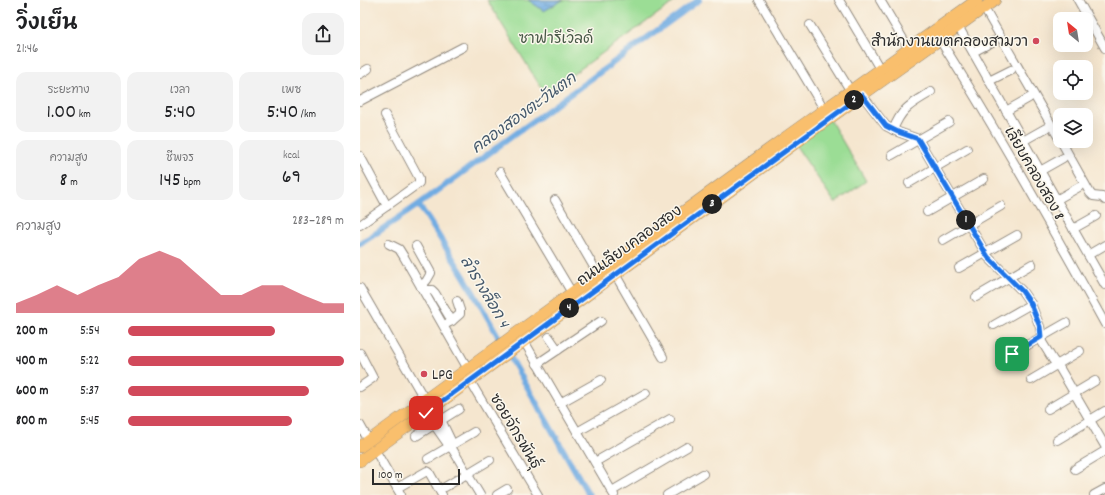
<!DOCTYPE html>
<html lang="th">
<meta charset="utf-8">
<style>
:root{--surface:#fff;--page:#f2f2f2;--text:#202124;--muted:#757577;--accent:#d1495b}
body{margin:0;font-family:Dekko,"Playpen Sans Thai",sans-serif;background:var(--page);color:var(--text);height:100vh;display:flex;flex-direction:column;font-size:15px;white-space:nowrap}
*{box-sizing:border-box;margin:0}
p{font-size:13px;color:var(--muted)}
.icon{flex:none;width:22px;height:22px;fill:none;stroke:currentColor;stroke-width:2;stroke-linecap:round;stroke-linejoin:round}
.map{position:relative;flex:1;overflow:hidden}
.side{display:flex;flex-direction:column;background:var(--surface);width:360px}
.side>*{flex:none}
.needle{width:26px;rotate:330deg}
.controls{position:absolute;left:693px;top:12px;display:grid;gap:8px}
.controls a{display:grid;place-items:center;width:40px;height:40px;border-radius:8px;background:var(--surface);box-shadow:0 4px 16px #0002;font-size:20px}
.scale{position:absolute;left:12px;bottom:10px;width:88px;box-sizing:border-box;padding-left:4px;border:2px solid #2b2b2b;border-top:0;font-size:11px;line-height:14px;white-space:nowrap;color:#2b2b2b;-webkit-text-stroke:3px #fbf7ec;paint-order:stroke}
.pin{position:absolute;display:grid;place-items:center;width:34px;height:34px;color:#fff;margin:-17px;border-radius:8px;box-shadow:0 2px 6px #0006}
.km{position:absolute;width:20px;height:20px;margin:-10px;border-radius:50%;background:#222;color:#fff;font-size:11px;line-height:20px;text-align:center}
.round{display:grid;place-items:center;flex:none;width:42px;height:42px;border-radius:12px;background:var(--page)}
.headline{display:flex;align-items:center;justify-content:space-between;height:68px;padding:0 16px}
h1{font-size:22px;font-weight:600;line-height:30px}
.stats{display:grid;grid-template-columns:repeat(3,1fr);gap:6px;height:68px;padding:4px 16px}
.stats div{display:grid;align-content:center;border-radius:10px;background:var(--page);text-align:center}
.stats b{font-size:20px;font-weight:600}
.stats small{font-size:11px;font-weight:400}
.stats p{font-size:11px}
.chart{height:112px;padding:8px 16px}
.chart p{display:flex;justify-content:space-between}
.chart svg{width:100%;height:72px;margin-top:4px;fill:var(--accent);opacity:.7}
ul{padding:0 16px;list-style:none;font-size:13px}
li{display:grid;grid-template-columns:64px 48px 1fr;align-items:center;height:30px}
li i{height:10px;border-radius:5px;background:var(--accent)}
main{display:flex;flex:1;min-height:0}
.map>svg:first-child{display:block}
.park{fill:#9bdd95;stroke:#638460}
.water{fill:url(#water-ripples);stroke:#4e6c86}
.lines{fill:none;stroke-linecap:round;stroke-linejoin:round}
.canal{stroke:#71ace2;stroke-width:6}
.minor-casing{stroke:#90887d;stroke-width:10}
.major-casing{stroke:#90887d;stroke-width:12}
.minor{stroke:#fff;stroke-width:8}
.major{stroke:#f9bf6d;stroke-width:11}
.route-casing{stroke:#fff;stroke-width:8}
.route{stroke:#1a73e8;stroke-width:5}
.poi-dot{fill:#d1495b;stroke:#fbf7ec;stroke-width:1.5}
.labels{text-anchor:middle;stroke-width:3;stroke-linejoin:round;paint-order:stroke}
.park-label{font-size:15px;fill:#475846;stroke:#fbf7ec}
.poi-label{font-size:15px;fill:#2b2b2b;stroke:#fbf7ec;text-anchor:end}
.street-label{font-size:15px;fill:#2b2b2b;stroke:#fbf7ec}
.water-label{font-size:16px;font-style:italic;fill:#44586b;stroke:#fbf7ec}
</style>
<main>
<section class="side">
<div class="headline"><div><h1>วิ่งเย็น</h1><p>21:46</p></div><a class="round"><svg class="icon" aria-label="share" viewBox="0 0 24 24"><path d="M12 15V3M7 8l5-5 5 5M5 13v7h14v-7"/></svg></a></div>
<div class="stats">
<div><p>ระยะทาง</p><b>1.00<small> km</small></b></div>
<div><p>เวลา</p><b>5:40</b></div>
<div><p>เพซ</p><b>5:40<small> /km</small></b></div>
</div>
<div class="stats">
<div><p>ความสูง</p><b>8<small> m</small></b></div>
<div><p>ชีพจร</p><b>145<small> bpm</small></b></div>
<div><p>kcal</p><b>69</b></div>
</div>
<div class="chart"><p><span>ความสูง</span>283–289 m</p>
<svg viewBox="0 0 160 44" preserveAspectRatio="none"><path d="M0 44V38L10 33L20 27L30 33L40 27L50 22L60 11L70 6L80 11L90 22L100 33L110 33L120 27L130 27L140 33L150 38L160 38V44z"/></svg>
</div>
<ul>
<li><b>200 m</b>5:54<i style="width:68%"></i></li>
<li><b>400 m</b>5:22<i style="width:100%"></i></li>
<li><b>600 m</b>5:37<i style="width:84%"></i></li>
<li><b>800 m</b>5:45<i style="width:76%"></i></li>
</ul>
</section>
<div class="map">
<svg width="745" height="495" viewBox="0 0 745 495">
<defs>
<pattern id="water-ripples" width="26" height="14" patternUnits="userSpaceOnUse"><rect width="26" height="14" fill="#71ace2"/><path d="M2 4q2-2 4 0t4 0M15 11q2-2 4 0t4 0" fill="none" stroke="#5d8cb7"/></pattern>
</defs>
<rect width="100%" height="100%" fill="#fbf7ec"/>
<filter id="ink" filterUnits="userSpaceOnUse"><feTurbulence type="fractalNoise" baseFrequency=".025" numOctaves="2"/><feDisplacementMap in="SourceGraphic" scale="8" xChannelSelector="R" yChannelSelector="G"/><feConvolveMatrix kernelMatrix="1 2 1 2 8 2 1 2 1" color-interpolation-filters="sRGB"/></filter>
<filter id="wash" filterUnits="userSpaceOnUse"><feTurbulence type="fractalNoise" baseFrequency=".012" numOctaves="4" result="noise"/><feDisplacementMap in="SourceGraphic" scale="16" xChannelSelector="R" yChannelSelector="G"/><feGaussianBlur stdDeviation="0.9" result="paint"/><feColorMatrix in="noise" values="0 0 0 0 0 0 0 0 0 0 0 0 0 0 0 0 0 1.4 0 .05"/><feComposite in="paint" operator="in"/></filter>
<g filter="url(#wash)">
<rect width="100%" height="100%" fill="#f5e6cf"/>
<g class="park">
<polygon points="127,0 317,0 185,94"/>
<polygon points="469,118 506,181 475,203 434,143"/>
</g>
<polygon class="water" points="168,0 203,0 184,11"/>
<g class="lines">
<g class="canal">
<polyline points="58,205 65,214 105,278 229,495"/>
<polyline points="0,244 58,205 339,0"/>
</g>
</g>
</g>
<g filter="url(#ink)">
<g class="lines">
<g class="minor-casing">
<g id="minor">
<polyline points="399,0 464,109"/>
<polyline points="479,0 520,69"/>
<polyline points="520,0 549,49"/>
<polyline points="718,0 745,48"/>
<polyline points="624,8 700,140"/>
<polyline points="450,25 490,90"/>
<polyline points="598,26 745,285"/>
<path d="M580,40c58,92 112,188 165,284"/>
<polyline points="613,52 634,41"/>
<polyline points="0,74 8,69"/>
<polyline points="629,81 651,70"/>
<polyline points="502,95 526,126 538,132 558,139 628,257 662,291 671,304 680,327 682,342 693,360 699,367 745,446"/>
<polyline points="0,101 103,47"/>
<polyline points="646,111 669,98"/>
<path d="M533,130c9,-23 19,-26 38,-38"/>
<polyline points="663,141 686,128"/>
<polyline points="701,141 730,193 733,196 742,197 745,200"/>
<polyline points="532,155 589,122"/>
<polyline points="0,156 27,206"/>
<polyline points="680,171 703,158"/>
<polyline points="140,172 212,293"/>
<polyline points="549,183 607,149"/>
<polyline points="195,200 238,274"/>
<polyline points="696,200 719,187"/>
<polyline points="567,212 624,179"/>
<polyline points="0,225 27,206 59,183 59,178 25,115"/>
<polyline points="713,229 736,216"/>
<polyline points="583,240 641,206"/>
<polyline points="29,244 39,249 44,257 108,369"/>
<polyline points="56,246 71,273 67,280 61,287"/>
<polyline points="728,255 745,245"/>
<polyline points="599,268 657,235"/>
<polyline points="255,274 303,357"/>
<polyline points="0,288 65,400"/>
<polyline points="63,290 72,290 75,293 92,321 84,325"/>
<polyline points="616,297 672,264"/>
<polyline points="92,321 100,314 100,310 97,301"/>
<polyline points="634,325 671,304"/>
<polyline points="189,337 198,350"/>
<polyline points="164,341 254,495"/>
<polyline points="0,353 13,378 0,387"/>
<polyline points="652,354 706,323"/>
<polyline points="177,364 241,321"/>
<polyline points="671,380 720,351"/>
<polyline points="110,381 178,495"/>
<polyline points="200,403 241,380"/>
<polyline points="73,408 81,420 93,445"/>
<polyline points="688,409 735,381"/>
<polyline points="66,413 89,446 93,450 120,495"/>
<polyline points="0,425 9,441"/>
<polyline points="217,432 286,393"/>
<polyline points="56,436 99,409"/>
<polyline points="697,440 745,411"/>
<polyline points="15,450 41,495"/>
<polyline points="68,459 114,432"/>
<polyline points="235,462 310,419"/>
<polyline points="715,469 745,451"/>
<polyline points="85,487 130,460"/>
<polyline points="37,488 67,471 69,472 82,495"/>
<polyline points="252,491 327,447"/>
<polyline points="137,495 147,489"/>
<polyline points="307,495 343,474"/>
<polyline points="734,495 745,489"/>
</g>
</g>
<g class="major-casing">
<g id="major">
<polyline points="0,447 430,134 617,0"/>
<polyline points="0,461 452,131 635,0"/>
</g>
</g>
<use href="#minor" class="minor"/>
<use href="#major" class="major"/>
</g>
</g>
<g class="lines" filter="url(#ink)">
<g class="route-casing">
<polyline id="route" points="66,413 502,95 526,126 538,132 558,139 628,257 662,291 671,304 680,327 681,337 652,354"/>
</g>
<use href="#route" class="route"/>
</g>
<g class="poi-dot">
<circle cx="676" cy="41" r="4"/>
<circle cx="64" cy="374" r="4"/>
</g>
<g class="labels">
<g class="park-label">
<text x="196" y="43">ซาฟารีเวิลด์</text>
</g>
<g class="poi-label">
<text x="668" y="46">สำนักงานเขตคลองสามวา</text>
<text x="72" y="379" text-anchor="start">LPG</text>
</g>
<g class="street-label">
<text transform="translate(675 173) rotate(60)" y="5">เลียบคลองสอง 8</text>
<text transform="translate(269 245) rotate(-36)" y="5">ถนนเลียบคลองสอง</text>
<text transform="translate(156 431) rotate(59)" y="5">ซอยจักรพันธุ์</text>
</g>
<g class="water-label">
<text transform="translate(163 112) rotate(-36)" y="6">คลองสองตะวันตก</text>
<text transform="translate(126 291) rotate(59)" y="6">ลำรางล็อก 4</text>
</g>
</g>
</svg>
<div class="controls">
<a><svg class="needle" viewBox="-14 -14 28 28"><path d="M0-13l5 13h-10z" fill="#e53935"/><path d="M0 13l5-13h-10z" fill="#757577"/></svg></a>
<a><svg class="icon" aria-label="locate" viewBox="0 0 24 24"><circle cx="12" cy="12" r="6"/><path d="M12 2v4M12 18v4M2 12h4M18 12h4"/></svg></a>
<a><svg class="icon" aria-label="layers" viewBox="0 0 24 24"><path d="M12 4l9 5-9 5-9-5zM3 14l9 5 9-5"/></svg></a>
</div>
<div class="scale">100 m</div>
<div class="pin" style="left:652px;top:354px;background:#1e9e55"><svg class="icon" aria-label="arrive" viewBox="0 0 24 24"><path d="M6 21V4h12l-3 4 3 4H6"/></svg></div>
<div class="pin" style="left:66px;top:413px;background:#d93025"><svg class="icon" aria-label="check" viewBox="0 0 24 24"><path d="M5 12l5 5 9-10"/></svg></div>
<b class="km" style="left:606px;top:220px">1</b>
<b class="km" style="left:494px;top:100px">2</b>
<b class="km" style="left:352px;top:204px">3</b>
<b class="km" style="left:209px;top:308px">4</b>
</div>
</main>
